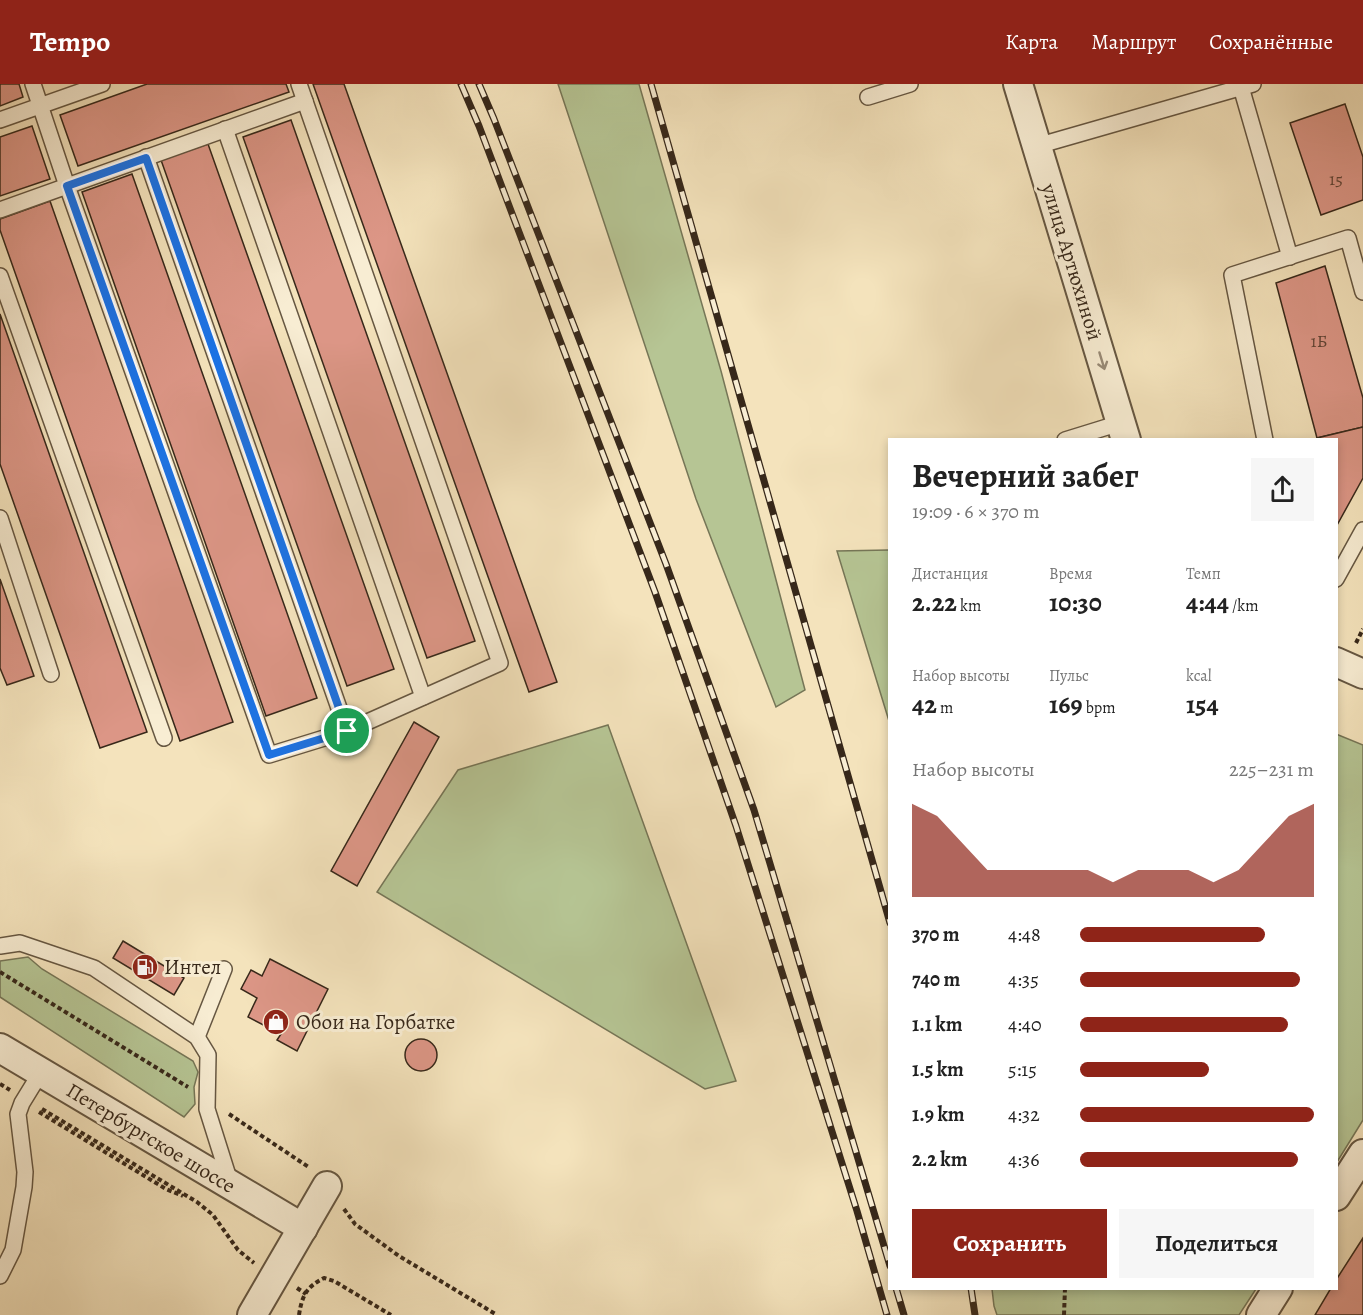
<!DOCTYPE html>
<html lang="ru">
<meta charset="utf-8">
<style>
:root{--surface:#fff;--page:#f6f6f6;--text:#222;--muted:#767676;--accent:#8f2418}
body{margin:0;font-family:Alegreya,serif;background:var(--page);color:var(--text);height:100vh;display:flex;flex-direction:column;font-size:22px;white-space:nowrap}
*{box-sizing:border-box;margin:0}
p{font-size:20px;color:var(--muted)}
.icon{flex:none;width:33px;height:33px;fill:none;stroke:currentColor;stroke-width:2;stroke-linecap:round;stroke-linejoin:round}
.map{position:relative;flex:1;overflow:hidden}
.details{position:absolute;left:888px;top:354px;width:450px;height:852px;display:flex;flex-direction:column;background:var(--surface);border-radius:0px;box-shadow:0 3px 9px #0003}
.details>*{flex:none}
.pin{position:absolute;display:grid;place-items:center;width:51px;height:51px;color:#fff;margin:-26px;border:3px solid #fff;border-radius:50%;box-shadow:0 2px 6px #0007}
.round{display:grid;place-items:center;flex:none;width:63px;height:63px;border-radius:0px;background:var(--page)}
.head{display:flex;align-items:center;justify-content:space-between;height:102px;padding:0 24px}
h1{font-size:33px;font-weight:700;line-height:45px}
.stats{display:grid;grid-template-columns:repeat(3,1fr);gap:9px;height:102px;padding:6px 24px}
.stats div{display:grid;align-content:center}
.stats b{font-size:26px;font-weight:700}
.stats small{font-size:16px;font-weight:400}
.stats p{font-size:16px}
.chart{height:168px;padding:12px 24px}
.chart p{display:flex;justify-content:space-between}
.chart svg{width:100%;height:108px;margin-top:6px;fill:var(--accent);opacity:.7}
.cta{display:flex;gap:12px;margin-top:auto;padding:12px 24px}
.cta a{flex:1;height:69px;border-radius:0px;background:var(--accent);color:#fff;font-size:24px;font-weight:700;line-height:69px;text-align:center}
.cta a+a{background:var(--page);color:var(--text)}
ul{padding:0 24px;list-style:none;font-size:20px}
li{display:grid;grid-template-columns:96px 72px 1fr;align-items:center;height:45px}
li i{height:15px;border-radius:8px;background:var(--accent)}
header{display:flex;align-items:center;gap:36px;box-sizing:border-box;height:84px;padding:0 30px;background:var(--accent);color:#fff}
header strong{font-size:28px}
nav{display:flex;gap:33px;margin-inline-start:auto;font-size:21px}
.map>svg:first-child{display:block}
.green{fill:#b6c594;stroke:#767657;stroke-width:1.5}
.building{fill:#dc9686;stroke:#37281a;stroke-width:1.5}
.lines{fill:none;stroke-linecap:round;stroke-linejoin:round}
.lane-casing{stroke:#665742;stroke-width:18}
.street-casing{stroke:#665742;stroke-width:32}
.path{stroke:#37281a;stroke-width:4;stroke-dasharray:4.5 3;stroke-linecap:butt}
.lane{stroke:#f8edd3;stroke-width:15}
.street{stroke:#f8edd3;stroke-width:28}
.rail-casing{stroke:#37281a;stroke-width:7}
.rail{stroke:#f8edd3;stroke-width:4.5;stroke-dasharray:14;stroke-linecap:butt}
.oneway{stroke:#988a76}
.route-casing{stroke:#fff;stroke-width:12}
.route{stroke:#1a73e8;stroke-width:8}
.labels{text-anchor:middle;stroke-width:6;stroke-linejoin:round;paint-order:stroke}
.number-label{font-size:18px;fill:#604435}
.street-label{font-size:21px;fill:#37281a;stroke:#f8edd3}
.poi-label{font-size:21px;fill:#37281a;stroke:#f8edd3;text-anchor:start}
</style>
<header>
<strong>Tempo</strong>
<nav><a>Карта</a><a>Маршрут</a><a>Сохранённые</a></nav>
</header>
<div class="map">
<svg width="1363" height="1231" viewBox="0 0 1363 1231">
<rect width="100%" height="100%" fill="#f4e3bc"/>
<filter id="stains"><feTurbulence type="fractalNoise" baseFrequency=".00333" numOctaves="4"/><feColorMatrix values="0 0 0 0 .2 0 0 0 0 .09 0 0 0 0 .02 0 0 0 .5 -.17"/></filter>
<radialGradient id="worn" r=".72"><stop offset=".6" stop-color="#630" stop-opacity="0"/><stop offset="1" stop-color="#630" stop-opacity=".3"/></radialGradient>
<g class="green">
<polygon points="558,0 639,0 721,287 805,606 776,623 696,415"/>
<polygon points="889,466 890,466 889,637 837,467"/>
<polygon points="608,641 736,997 705,1005 377,808 458,686"/>
<polygon points="1336,650 1363,661 1363,1036 1337,1078"/>
<polygon points="28,873 42,885 193,977 198,988 194,1003 195,1020 184,1033 0,913 0,877"/>
<polygon points="992,1205 992,1204 1256,1205 1239,1231 997,1231 994,1222"/>
</g>
<g class="building">
<polygon points="0,0 19,0 23,13 0,22"/>
<polygon points="147,0 286,0 289,8 78,82 60,31"/>
<polygon points="313,0 344,0 557,598 529,608"/>
<polygon points="1345,20 1363,73 1363,116 1321,131 1290,39"/>
<polygon points="291,36 475,557 427,574 243,53"/>
<polygon points="32,42 50,95 0,112 0,53"/>
<polygon points="208,60 394,585 347,602 161,76"/>
<polygon points="132,90 317,614 266,632 82,108"/>
<polygon points="50,117 233,638 180,657 0,146 0,135"/>
<polygon points="1325,182 1363,314 1363,343 1317,354 1276,199"/>
<polygon points="0,230 147,648 100,664 0,380"/>
<polygon points="1363,343 1363,394 1336,443 1336,356 1316,356 1317,354"/>
<polygon points="0,495 34,592 7,601 0,584"/>
<polygon points="414,638 439,653 357,802 331,787"/>
<polygon points="123,857 184,894 174,911 113,874"/>
<polygon points="270,875 328,905 297,967 277,956 281,950 248,933 257,914 241,905 251,886 262,892"/>
<circle cx="421" cy="971" r="16"/>
<polygon points="1363,1154 1363,1231 1315,1231 1331,1204 1336,1204 1336,1196"/>
</g>
<g class="lines">
<g class="lane-casing">
<g id="lane">
<polyline points="33,0 67,102 269,671 347,647 500,579 299,0"/>
<polyline points="1241,3 1290,173"/>
<polyline points="868,13 910,0"/>
<polyline points="0,36 102,0"/>
<polyline points="225,45 423,613"/>
<polyline points="1037,62 1253,0"/>
<polyline points="146,73 347,647"/>
<polyline points="0,126 305,17"/>
<polyline points="0,192 164,654"/>
<polyline points="1065,356 1120,339"/>
<polyline points="1265,356 1232,191 1348,154 1363,208"/>
<polyline points="0,434 51,590"/>
<polyline points="1336,495 1363,446"/>
<polyline points="0,862 20,859 94,884 197,953 208,971 207,1025 230,1098"/>
<polyline points="197,953 224,885"/>
<polyline points="0,1192 13,1166 24,1103 25,1088 18,1030 22,1019 41,988"/>
</g>
</g>
<g class="street-casing">
<g id="street">
<polyline points="1018,0 1126,356"/>
<polyline points="1336,578 1363,590"/>
<polyline points="0,964 303,1144"/>
<polyline points="1336,1112 1363,1070"/>
<polyline points="252,1231 327,1102"/>
<polyline points="1261,1231 1278,1204"/>
</g>
</g>
<g class="path">
<polyline points="1356,559 1363,545"/>
<polyline points="0,888 188,1003"/>
<polyline points="0,1000 10,1006"/>
<polyline points="42,1025 197,1118 213,1131 238,1166 254,1179"/>
<polyline points="39,1028 166,1105 183,1112"/>
<polyline points="229,1030 310,1084"/>
<polyline points="344,1125 355,1140 399,1172 497,1231"/>
<polyline points="297,1204 306,1210"/>
<path d="M299,1231c3,-19 7,-28 25,-37l10,3 57,34"/>
<polyline points="1064,1231 1065,1204"/>
</g>
<use href="#lane" class="lane"/>
<use href="#street" class="street"/>
<g class="rail-casing">
<g id="rail">
<polyline points="461,0 479,42 655,508 736,742 857,1127 887,1231"/>
<polyline points="479,0 494,35 666,480 754,726 890,1182"/>
<polyline points="651,0 890,839"/>
<polyline points="896,1204 904,1231"/>
<polyline points="971,1204 975,1231"/>
</g>
</g>
<use href="#rail" class="rail"/>
</g>
<defs><path id="oneway-shaft" d="M-6 0H5M1.5-3L5.5 0L1.5 3" fill="none" stroke-width="1.6" stroke-linecap="round" stroke-linejoin="round" transform="scale(1.5)"/></defs>
<use class="oneway" href="#oneway-shaft" transform="translate(1102 277) rotate(73)"/>
<g class="lines">
<g class="route-casing">
<polygon id="route" points="146,74 347,647 269,671 67,102"/>
</g>
<use href="#route" class="route"/>
</g>
<defs>
<g id="fuel-disc" transform="scale(1.35)"><circle r="9.5" fill="#8f2418" stroke="#f8edd3"/><path d="M-5.5-6h7V0h2V4h1.3V-2.5L3-4.5l.8-.8L6-3V5H2.5V1h-1V6h-7ZM-4.2-4.7v3.2H.2V-4.7Z" fill="#fff"/></g>
<g id="shop-disc" transform="scale(1.35)"><circle r="9.5" fill="#8f2418" stroke="#f8edd3"/><path d="M-5-2.5h2.3a2.7 3.5 0 0 1 5.4 0H5L5.5 6h-11ZM-1.5-2.5h3a1.5 2.3 0 0 0-3 0Z" fill="#fff"/></g>
</defs>
<g fill-rule="evenodd">
<use href="#fuel-disc" x="145" y="883"/>
<use href="#shop-disc" x="276" y="938"/>
</g>
<g class="labels">
<g class="number-label">
<text x="1336" y="101">15</text>
<text x="1319" y="263">1Б</text>
</g>
<g class="street-label">
<text transform="translate(1072 178) rotate(73)" y="7">улица Артюхиной</text>
<text transform="translate(151 1054) rotate(31)" y="7">Петербургское шоссе</text>
</g>
<g class="poi-label">
<text x="164" y="890">Интел</text>
<text x="296" y="945">Обои на Горбатке</text>
</g>
</g>
<rect width="100%" height="100%" filter="url(#stains)"/>
<rect width="100%" height="100%" fill="url(#worn)"/>
</svg>
<div class="pin" style="left:347px;top:647px;background:#1e9e55"><svg class="icon" aria-label="arrive" viewBox="0 0 24 24"><path d="M6 21V4h12l-3 4 3 4H6"/></svg></div>
<section class="details">
<div class="head"><div><h1>Вечерний забег</h1><p>19:09 · 6 × 370 m</p></div><a class="round"><svg class="icon" aria-label="share" viewBox="0 0 24 24"><path d="M12 15V3M7 8l5-5 5 5M5 13v7h14v-7"/></svg></a></div>
<div class="stats">
<div><p>Дистанция</p><b>2.22<small> km</small></b></div>
<div><p>Время</p><b>10:30</b></div>
<div><p>Темп</p><b>4:44<small> /km</small></b></div>
</div>
<div class="stats">
<div><p>Набор высоты</p><b>42<small> m</small></b></div>
<div><p>Пульс</p><b>169<small> bpm</small></b></div>
<div><p>kcal</p><b>154</b></div>
</div>
<div class="chart"><p><span>Набор высоты</span>225–231 m</p>
<svg viewBox="0 0 160 44" preserveAspectRatio="none"><path d="M0 44V6L10 11L20 22L30 33L40 33L50 33L60 33L70 33L80 38L90 33L100 33L110 33L120 38L130 33L140 22L150 11L160 6V44z"/></svg>
</div>
<ul>
<li><b>370 m</b>4:48<i style="width:79%"></i></li>
<li><b>740 m</b>4:35<i style="width:94%"></i></li>
<li><b>1.1 km</b>4:40<i style="width:89%"></i></li>
<li><b>1.5 km</b>5:15<i style="width:55%"></i></li>
<li><b>1.9 km</b>4:32<i style="width:100%"></i></li>
<li><b>2.2 km</b>4:36<i style="width:93%"></i></li>
</ul>
<div class="cta"><a>Сохранить</a><a>Поделиться</a></div>
</section>
</div>
